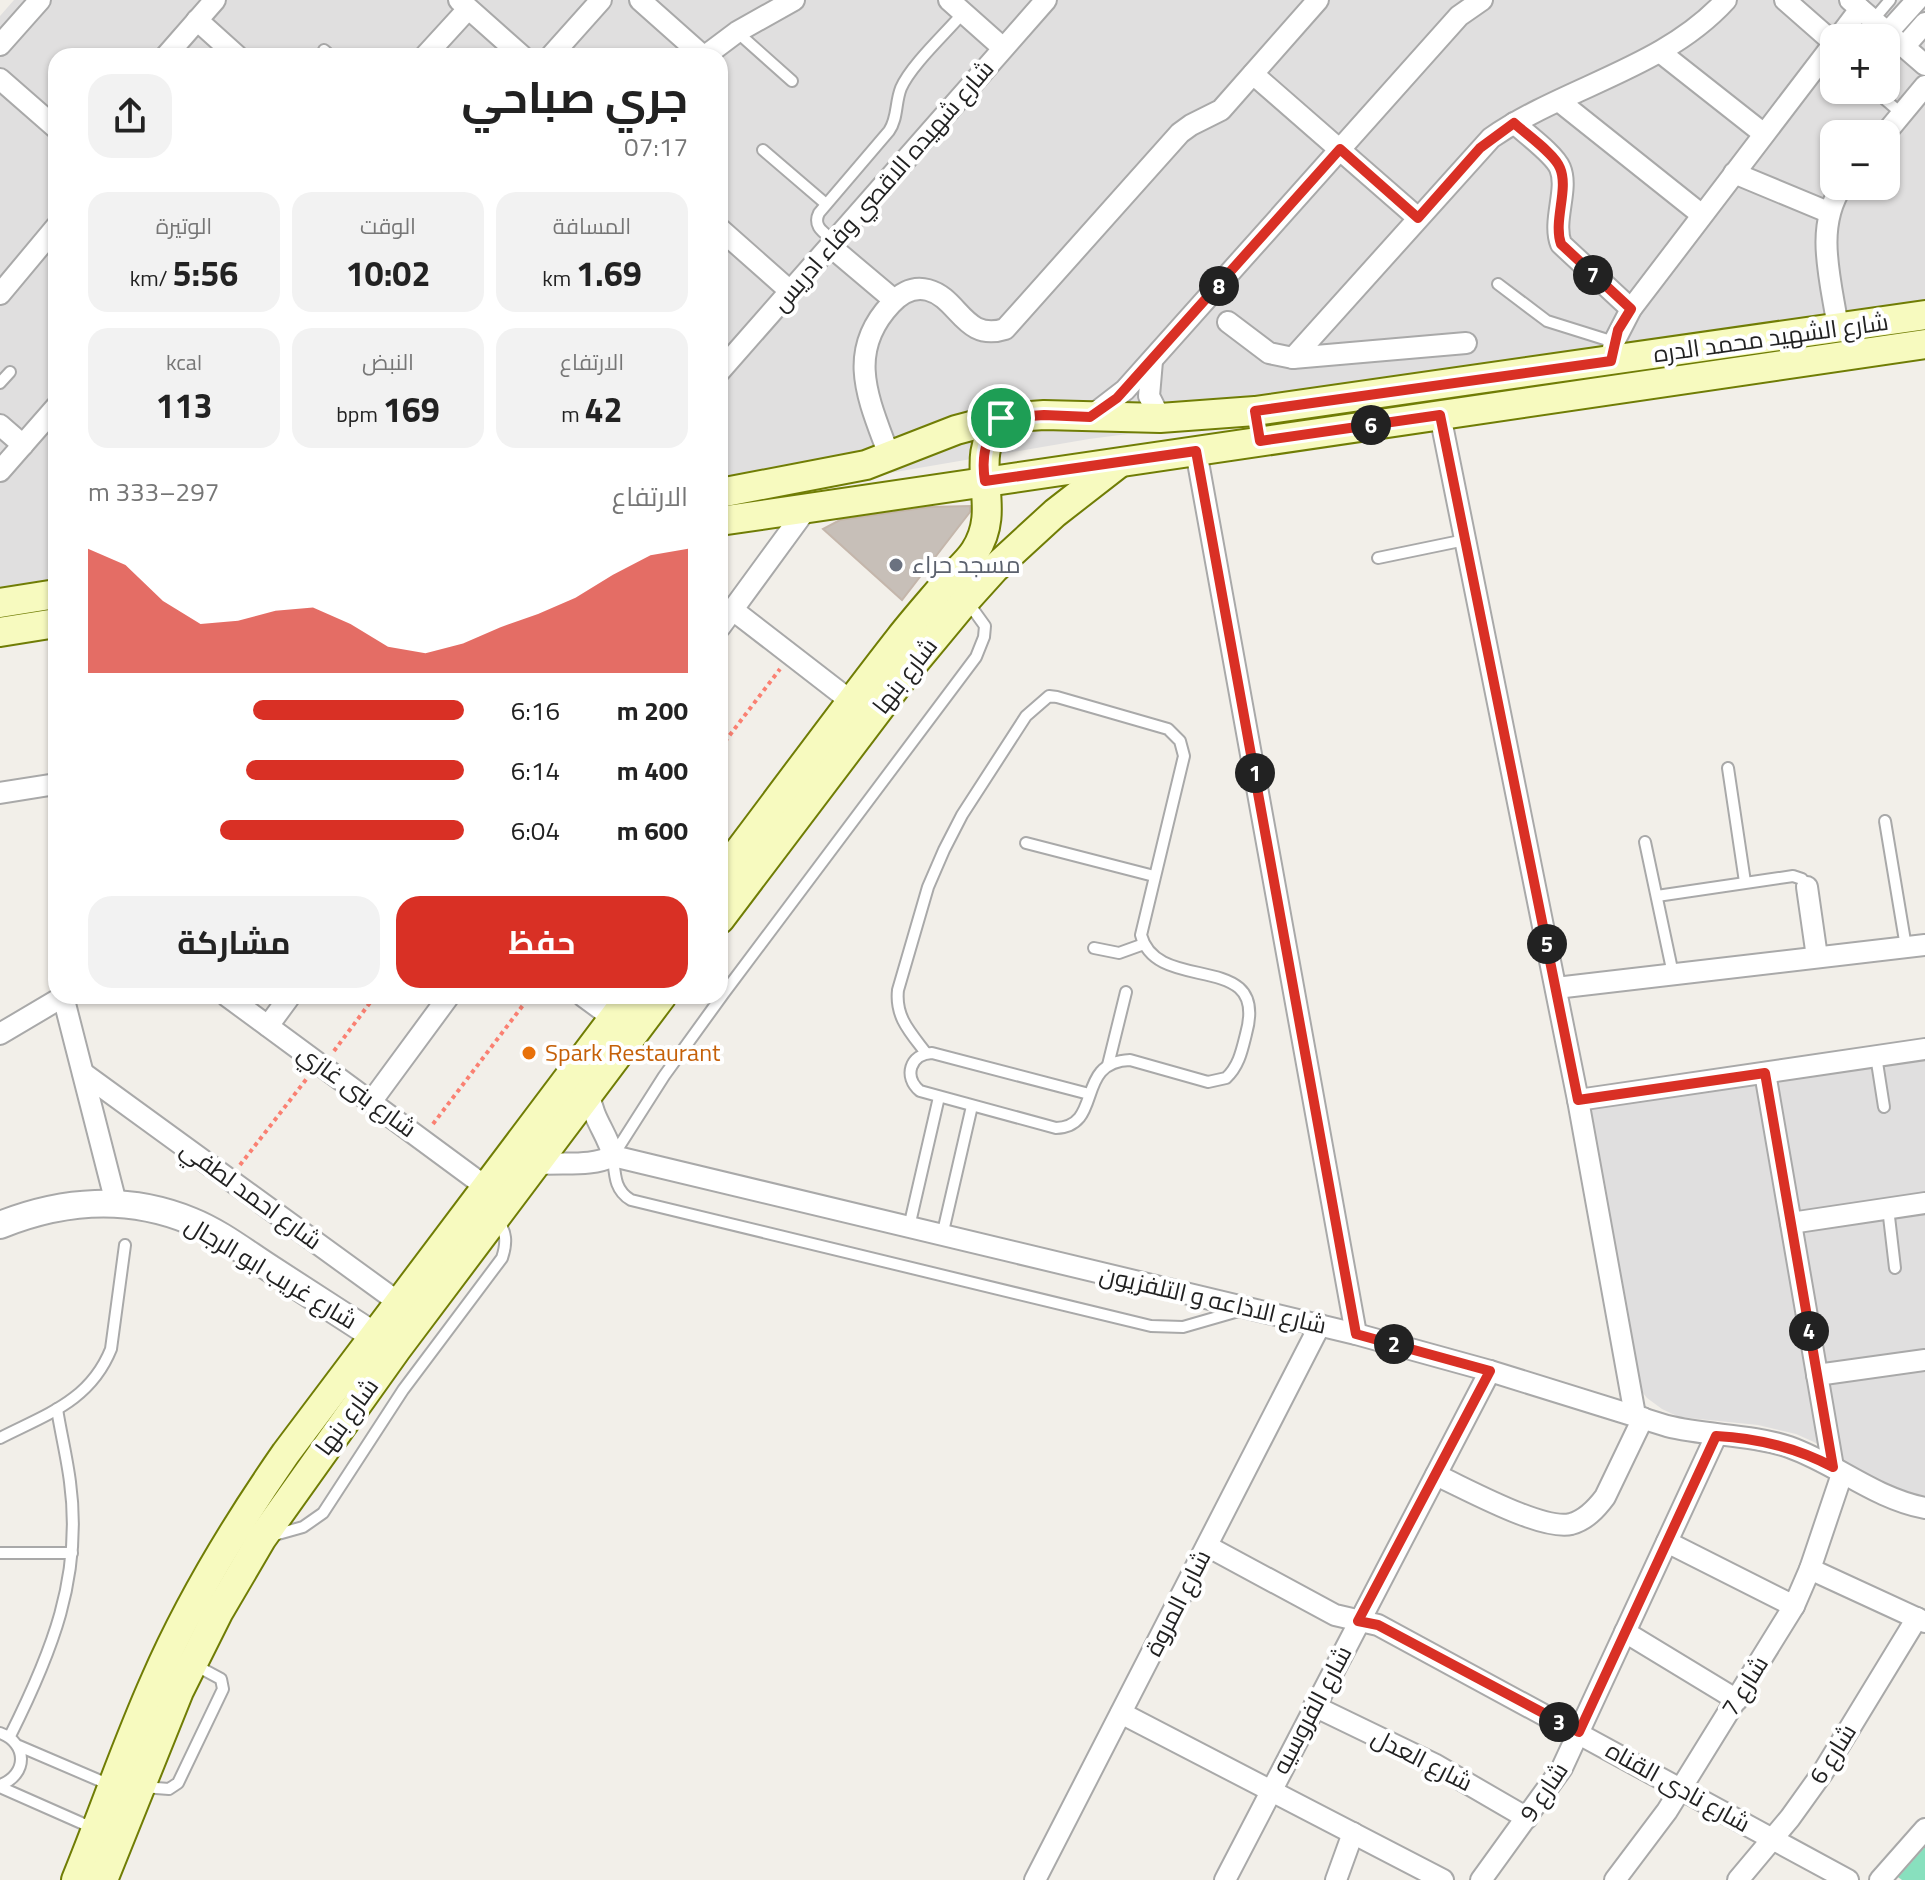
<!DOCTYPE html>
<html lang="ar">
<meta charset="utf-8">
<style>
:root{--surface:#fff;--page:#f2f2f2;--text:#222;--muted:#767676;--accent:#d93025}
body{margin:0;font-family:"Titillium Web",Cairo,sans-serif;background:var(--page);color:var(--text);direction:rtl;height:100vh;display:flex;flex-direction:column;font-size:30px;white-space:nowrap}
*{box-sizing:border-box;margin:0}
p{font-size:26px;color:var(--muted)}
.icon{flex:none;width:44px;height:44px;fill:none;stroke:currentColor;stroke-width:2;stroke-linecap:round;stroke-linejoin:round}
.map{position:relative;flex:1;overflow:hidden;direction:ltr}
.side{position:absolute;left:48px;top:48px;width:680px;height:956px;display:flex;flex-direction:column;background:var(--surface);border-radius:24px;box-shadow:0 2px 6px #0004;direction:rtl}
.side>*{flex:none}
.controls{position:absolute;left:1820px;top:24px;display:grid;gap:16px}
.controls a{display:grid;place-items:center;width:80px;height:80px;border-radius:16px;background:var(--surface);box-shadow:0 2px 6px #0004;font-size:40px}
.pin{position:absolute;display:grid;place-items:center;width:68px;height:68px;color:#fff;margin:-34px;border:4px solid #fff;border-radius:50%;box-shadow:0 2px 8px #0007}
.km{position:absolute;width:40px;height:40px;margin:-20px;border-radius:50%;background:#222;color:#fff;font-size:22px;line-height:40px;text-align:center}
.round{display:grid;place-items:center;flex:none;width:84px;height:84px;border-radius:24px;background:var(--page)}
.headline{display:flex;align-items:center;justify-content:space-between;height:136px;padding:0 40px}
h1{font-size:44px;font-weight:700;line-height:60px}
.stats{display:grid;grid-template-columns:repeat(3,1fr);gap:12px;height:136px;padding:8px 40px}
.stats div{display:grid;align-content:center;border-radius:20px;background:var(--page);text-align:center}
.stats b{font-size:34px;font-weight:700}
.stats small{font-size:22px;font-weight:400}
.stats p{font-size:22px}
.chart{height:224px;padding:16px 40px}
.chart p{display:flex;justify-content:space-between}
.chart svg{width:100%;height:144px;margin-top:8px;fill:var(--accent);opacity:.7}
.action{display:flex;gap:16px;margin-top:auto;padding:16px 40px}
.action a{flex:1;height:92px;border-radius:24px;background:var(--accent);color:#fff;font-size:32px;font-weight:700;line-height:92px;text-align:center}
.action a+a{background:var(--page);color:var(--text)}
ul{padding:0 40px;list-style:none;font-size:26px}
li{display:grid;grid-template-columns:128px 96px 1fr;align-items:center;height:60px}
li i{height:20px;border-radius:10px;background:var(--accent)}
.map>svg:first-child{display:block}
.residential{fill:#e0dfdf;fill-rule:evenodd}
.pitch{fill:#88e0be}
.building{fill:#c7bfb8;stroke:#c4b6ab;stroke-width:2}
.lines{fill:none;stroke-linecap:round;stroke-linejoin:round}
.service-casing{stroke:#a9a9a9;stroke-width:14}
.minor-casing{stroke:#a9a9a9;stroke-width:24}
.tertiary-casing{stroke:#a9a9a9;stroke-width:30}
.secondary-casing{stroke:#707d05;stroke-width:32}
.path{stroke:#fa8072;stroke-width:4;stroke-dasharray:4 4;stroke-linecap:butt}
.service{stroke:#fff;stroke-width:10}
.minor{stroke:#fff;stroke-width:20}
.tertiary{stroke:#fff;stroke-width:26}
.secondary{stroke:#f7fabf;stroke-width:28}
.route-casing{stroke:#fff;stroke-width:16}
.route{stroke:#d93025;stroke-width:10}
.worship-dot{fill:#6b7280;stroke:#fff;stroke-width:3}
.food-dot{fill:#e8710a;stroke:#fff;stroke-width:3}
.labels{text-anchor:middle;stroke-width:8;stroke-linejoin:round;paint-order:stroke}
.street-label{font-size:24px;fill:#222;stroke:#fff}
.worship-label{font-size:24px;fill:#5b616d;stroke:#fff;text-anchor:start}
.food-label{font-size:24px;fill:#c56008;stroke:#fff;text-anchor:start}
</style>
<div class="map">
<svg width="1925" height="1880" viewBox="0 0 1925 1880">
<rect width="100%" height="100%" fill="#f2efe9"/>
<g class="residential">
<path d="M14,0h1911v330l-836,109 -369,63v-446h-664v553l-56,8v-601zM1834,38h52v52h-52zM1834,134h52v52h-52z"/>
<polygon points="1925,1057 1925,1499 1869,1477 1814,1442 1796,1434 1758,1425 1679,1417 1662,1409 1647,1398 1635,1383 1589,1106"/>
</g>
<polygon class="pitch" points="1925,1847 1925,1880 1902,1880 1898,1877"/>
<polygon class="building" points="970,506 970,512 902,600 823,529 840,520 929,507"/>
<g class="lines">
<g class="service-casing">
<g id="service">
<polyline points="1873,20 1890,0"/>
<polyline points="737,32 792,81"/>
<polyline points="324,50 331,56"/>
<polyline points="1874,90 1902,114"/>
<polyline points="763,150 826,204"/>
<path d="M834,241c-9,-8 -22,-14 -15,-28l70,-82c9,-13 6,-28 12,-43 10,-23 45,-55 62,-75"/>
<polyline points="1498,284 1547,321 1614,342"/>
<polyline points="0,383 10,372"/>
<polyline points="1378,558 1465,540"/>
<path d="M967,601l18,25 -1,11 -8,20 -252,336 -60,83 -51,80c2,18 1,34 18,44l520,126 32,1 59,-17"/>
<polyline points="1728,768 1745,882"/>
<polyline points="1885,821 1906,947"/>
<polyline points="1645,842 1673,974"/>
<polyline points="1026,843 1154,876"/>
<polyline points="1657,896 1793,876 1802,879 1807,887"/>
<polyline points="1094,948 1119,953 1144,944"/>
<path d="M926,1053c-16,-21 -31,-36 -28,-63l30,-103 16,-37 18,-35 64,-99 23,-20 8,1 111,32 12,12 4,15 -43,179c16,61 129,13 105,99 -4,16 -7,32 -20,44l-18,4 -78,-22c-56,2 -26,66 -74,68l-136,-37c-17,-14 -10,-37 12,-38l157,41"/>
<polyline points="1876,1056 1884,1107"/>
<polyline points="1108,1065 1126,992"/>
<polyline points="1888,1208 1895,1268"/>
<polyline points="909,1227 939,1097"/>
<polyline points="942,1236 972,1106"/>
<path d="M0,1438c47,-24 90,-37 111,-89l14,-104"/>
<path d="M271,1536l32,-9 20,-14 80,-123 99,-132c5,-15 5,-27 -6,-39"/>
<polyline points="0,1553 72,1553"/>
<path d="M0,1733c28,10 28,42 0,52"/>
<path d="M10,1736c41,-82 73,-159 60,-254 -3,-24 -9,-48 -13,-73"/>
<polyline points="19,1746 110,1785"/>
<polyline points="0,1787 95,1829"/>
<polyline points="143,1787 169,1789 178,1783 223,1689 221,1679 193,1664"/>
</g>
</g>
<g class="minor-casing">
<g id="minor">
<polyline points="459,0 522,56"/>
<polyline points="640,0 703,56"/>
<polyline points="949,0 1003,48"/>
<polyline points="1785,0 1834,43"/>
<polyline points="1850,0 1925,65"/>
<polyline points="197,20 237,56"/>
<polyline points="1888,32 1917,0"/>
<polyline points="1838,38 1860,9"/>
<polyline points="0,45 40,0"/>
<polyline points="1904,47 1925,23"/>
<polyline points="1660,52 1764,134"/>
<polyline points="166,56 215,0"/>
<polyline points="425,56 468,9"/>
<polyline points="551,56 601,0"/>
<polyline points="705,56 737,32 794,0"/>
<polyline points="1253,74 1418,218"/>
<polyline points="0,79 56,128"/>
<polyline points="1559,101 1702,215"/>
<path d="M1514,123c12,11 40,31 46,45 9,21 -8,53 1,76l70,65"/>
<polyline points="1885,134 1925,86"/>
<polyline points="1734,173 1828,212"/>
<polyline points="720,229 790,291"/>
<polyline points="830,246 894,300"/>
<polyline points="0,294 56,227"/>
<polyline points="1228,322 1269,353 1293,358 1466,343"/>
<path d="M1838,328c-7,-48 -24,-100 4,-142"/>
<path d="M1293,358l198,-220c75,-52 172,-69 235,-138"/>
<polyline points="1152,361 1149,396 1160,418"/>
<polyline points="1611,361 1614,342 1631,309 1834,43"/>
<polyline points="720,371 1046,0"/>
<polyline points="1440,415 1578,1100 1635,1415"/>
<polyline points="1090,417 1125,390 1459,16 1482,0"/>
<polyline points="0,425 23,445"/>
<polyline points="1196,451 1356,1334"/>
<path d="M890,458c-20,-56 -46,-104 1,-154 10,-11 22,-18 37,-14 31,8 36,52 77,39l175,-196 11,-8 30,-15 97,-110"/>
<polyline points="0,471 56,407"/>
<polyline points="733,610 852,702"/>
<polyline points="720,627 807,508"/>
<polyline points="0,793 56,784"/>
<polyline points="1807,887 1817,957"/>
<polyline points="1556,988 1925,945"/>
<polyline points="63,996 116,1203"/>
<polyline points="227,996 486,1187"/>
<polyline points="583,996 613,1018"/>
<polyline points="268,1026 290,996"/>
<polyline points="0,1034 64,996"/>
<polyline points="83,1073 409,1310"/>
<polyline points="1765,1073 1833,1467"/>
<path d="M589,1092c4,29 18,40 24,64"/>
<polyline points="1578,1100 1925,1049"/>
<polyline points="371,1102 449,996"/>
<path d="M534,1165c26,-4 55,3 79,-9l743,178 134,37 177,55c40,10 83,8 122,21 48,17 85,51 136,61"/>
<polyline points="1791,1223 1925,1203"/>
<polyline points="1817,1375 1925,1360"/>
<path d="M1436,1475c29,13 106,56 135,49 15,-4 25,-15 34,-27l38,-79"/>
<polyline points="1667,1542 1794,1606"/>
<polyline points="1207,1546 1335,1615 1378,1625 1848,1880"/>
<polyline points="1810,1569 1925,1622"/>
<polyline points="1625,1632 1737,1700"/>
<polyline points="1314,1706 1434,1764 1527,1818"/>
<polyline points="1121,1713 1443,1880"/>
<polyline points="1035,1880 1320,1325"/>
<polyline points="1225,1880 1490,1371"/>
<polyline points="1336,1880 1353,1833"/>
<polyline points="1481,1880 1562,1768 1716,1436"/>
<polyline points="1615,1880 1667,1811 1794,1606 1810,1569 1842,1474"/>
<polyline points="1738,1880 1790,1818 1823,1772 1917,1618"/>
<polyline points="1880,1880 1925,1829"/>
</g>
</g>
<g class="tertiary-casing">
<path id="tertiary" d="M0,1225c62,-25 128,-30 191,-4 30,12 56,33 83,50 40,26 79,51 119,77"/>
</g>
<g class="secondary-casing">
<g id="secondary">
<polyline points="720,493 866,465 956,430 1001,418 1044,415 1160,418 1255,411 1925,315"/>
<polyline points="720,521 1925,344"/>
<polyline points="0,603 56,594"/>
<polyline points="0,632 56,623"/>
<path d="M720,876c60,-79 119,-160 180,-238 15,-19 31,-37 47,-56 9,-10 21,-20 28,-31 30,-46 -11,-89 26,-133"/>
<polyline points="720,919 913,664 966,600 994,569 1055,513 1118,464"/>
<path d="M76,1880c27,-66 50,-134 79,-199 35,-81 81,-156 131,-228l344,-457"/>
<polyline points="103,1880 179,1691 218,1613 262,1538 396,1350 662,996"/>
</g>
</g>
<g class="path">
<polyline points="720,748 780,669"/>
<polyline points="334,1051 375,996"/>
<polyline points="433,1124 530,996"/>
<polyline points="240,1165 308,1077"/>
</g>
<use href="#service" class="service"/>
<use href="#minor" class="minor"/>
<use href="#tertiary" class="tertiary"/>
<use href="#secondary" class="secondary"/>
</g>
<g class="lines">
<g class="route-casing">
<path id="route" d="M1514,123c12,11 41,31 46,45 9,21 -7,53 1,76l70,65 -13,21 -7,31 -356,50 5,30 180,-26 138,685 187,-27 68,394c-38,-20 -75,-29 -117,-31l-137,296 -201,-107 -20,-4 132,-250 -134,-37 -160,-883 -211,30c-4,-24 0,-44 16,-63l43,-3 46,2 27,-19 223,-249 78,69 62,-70z"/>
</g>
<use href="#route" class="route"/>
</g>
<circle class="worship-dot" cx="896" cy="565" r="8"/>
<circle class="food-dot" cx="529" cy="1053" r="8"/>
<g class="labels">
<g class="street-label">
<text transform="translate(883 186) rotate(-49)" y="8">شارع شهيده الاقصي وفاء ادريس</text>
<text transform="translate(1771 338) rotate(-8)" y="8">شارع الشهيد محمد الدره</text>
<text transform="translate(905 676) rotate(-52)" y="8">شارع بنها</text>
<text transform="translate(357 1091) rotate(36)" y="8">شارع بنى غازي</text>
<text transform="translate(251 1195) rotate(36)" y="8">شارع احمد لطفي</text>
<text transform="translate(271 1273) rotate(31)" y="8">شارع غريب ابو الرجال</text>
<text transform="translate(1213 1300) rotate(13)" y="8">شارع الاذاعه و التلفزيون</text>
<text transform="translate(347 1417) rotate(-54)" y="8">شارع بنها</text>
<text transform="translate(1178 1603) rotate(-63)" y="8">شارع المروة</text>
<text transform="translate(1745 1686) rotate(-58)" y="8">شارع 7</text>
<text transform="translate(1312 1710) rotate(-62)" y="8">شارع الفروسيه</text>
<text transform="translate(1833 1754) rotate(-58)" y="8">شارع 6</text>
<text transform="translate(1422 1760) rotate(27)" y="8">شارع العدل</text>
<text transform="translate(1678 1787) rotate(29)" y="8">شارع نادى القناه</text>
<text transform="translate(1544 1792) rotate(-56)" y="8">شارع 9</text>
</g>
<g class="worship-label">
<text x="912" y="573">مسجد حراء</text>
</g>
<g class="food-label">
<text x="545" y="1061">Spark Restaurant</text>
</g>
</g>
</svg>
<div class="controls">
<a>+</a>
<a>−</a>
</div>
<div class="pin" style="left:1001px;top:418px;background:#1e9e55"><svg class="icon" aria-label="arrive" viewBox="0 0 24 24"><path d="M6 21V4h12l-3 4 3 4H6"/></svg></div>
<b class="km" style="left:1255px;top:773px">1</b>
<b class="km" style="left:1394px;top:1344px">2</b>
<b class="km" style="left:1559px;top:1722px">3</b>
<b class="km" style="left:1809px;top:1331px">4</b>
<b class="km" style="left:1547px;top:944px">5</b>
<b class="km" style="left:1371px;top:425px">6</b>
<b class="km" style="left:1593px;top:275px">7</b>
<b class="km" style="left:1219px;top:286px">8</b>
<section class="side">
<div class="headline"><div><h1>جري صباحي</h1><p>07:17</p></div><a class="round"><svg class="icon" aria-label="share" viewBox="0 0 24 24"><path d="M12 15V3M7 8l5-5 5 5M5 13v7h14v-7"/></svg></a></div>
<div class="stats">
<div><p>المسافة</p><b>1.69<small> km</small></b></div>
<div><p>الوقت</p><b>10:02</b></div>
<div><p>الوتيرة</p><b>5:56<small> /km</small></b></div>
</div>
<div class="stats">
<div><p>الارتفاع</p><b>42<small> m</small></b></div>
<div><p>النبض</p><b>169<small> bpm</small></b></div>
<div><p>kcal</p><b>113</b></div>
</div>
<div class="chart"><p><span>الارتفاع</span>297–333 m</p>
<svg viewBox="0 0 160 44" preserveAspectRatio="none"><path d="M0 44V6L10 11L20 22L30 29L40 28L50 25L60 24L70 29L80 36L90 38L100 35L110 30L120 26L130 21L140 14L150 8L160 6V44z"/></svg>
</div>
<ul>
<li><b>200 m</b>6:16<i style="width:56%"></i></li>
<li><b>400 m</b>6:14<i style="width:58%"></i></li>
<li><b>600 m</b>6:04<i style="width:65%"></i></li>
</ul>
<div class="action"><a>حفظ</a><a>مشاركة</a></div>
</section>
</div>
